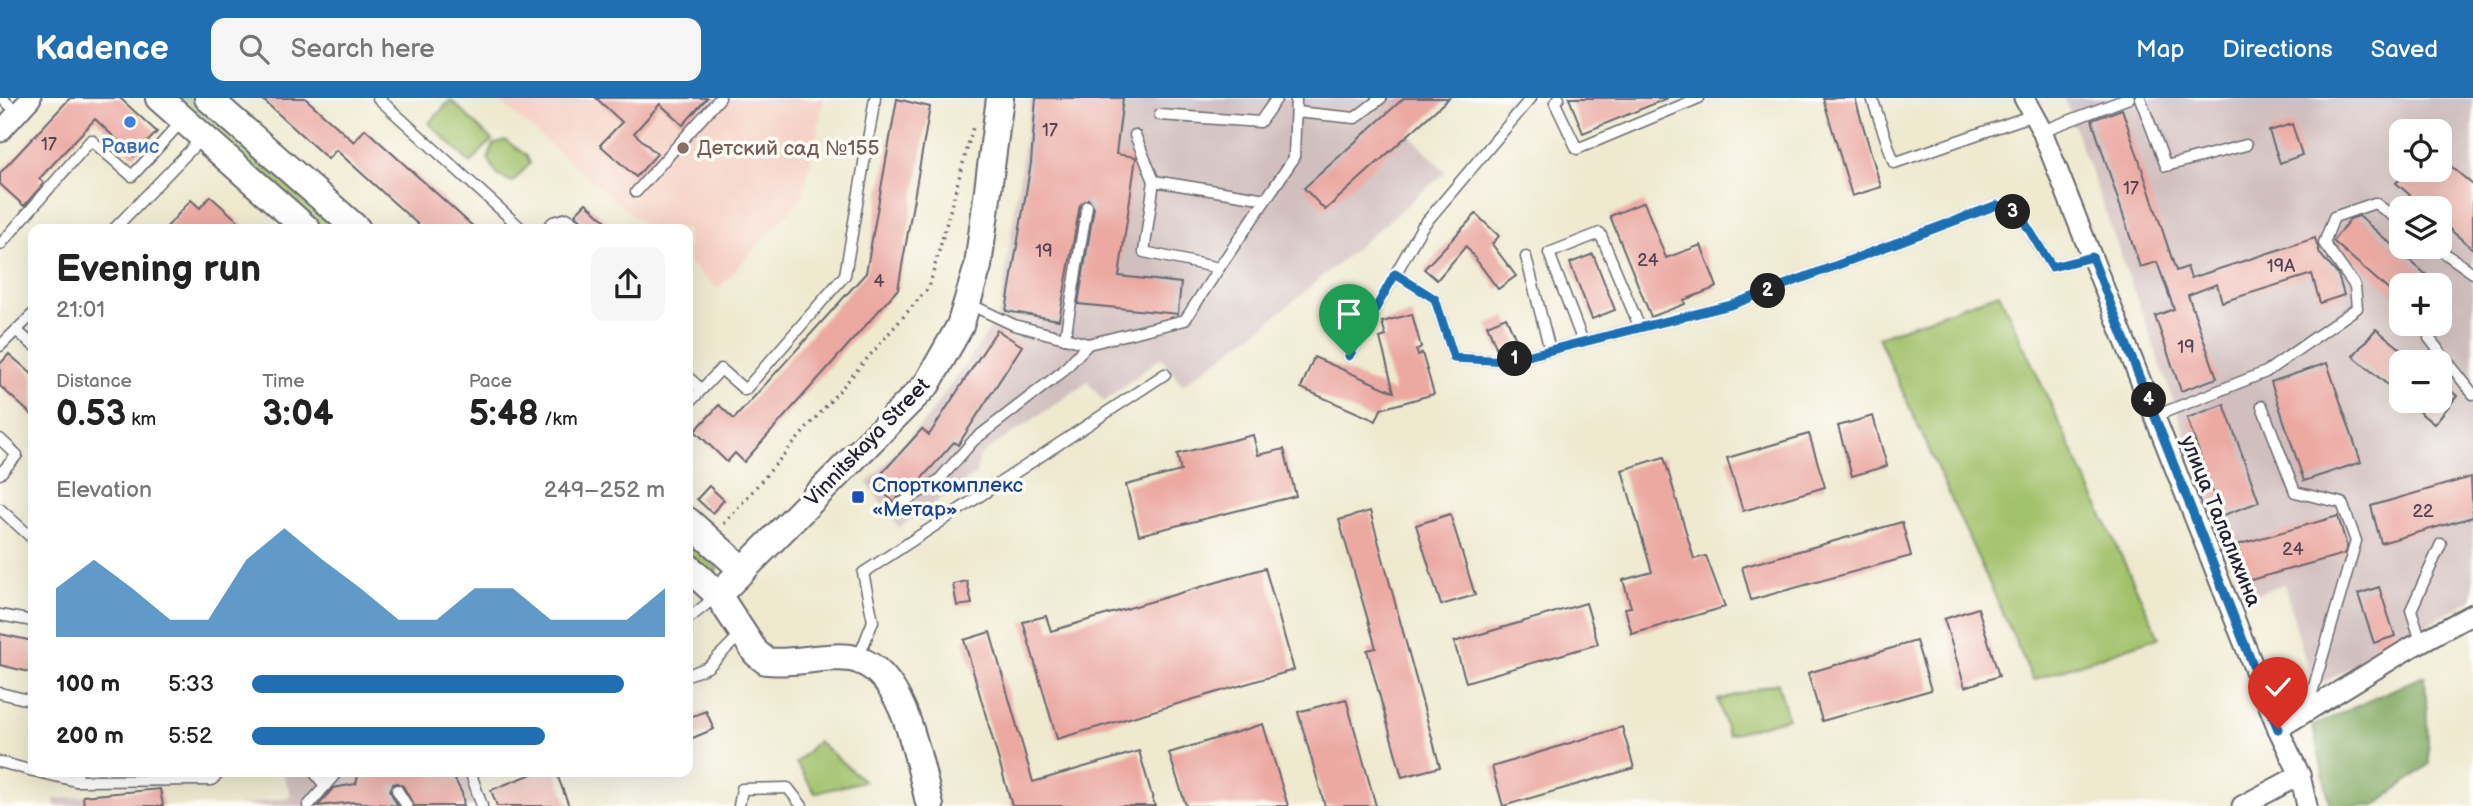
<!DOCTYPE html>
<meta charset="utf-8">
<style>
:root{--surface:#fff;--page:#f6f6f6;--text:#222;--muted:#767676;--accent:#1f6fb2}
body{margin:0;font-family:"Balsamiq Sans",sans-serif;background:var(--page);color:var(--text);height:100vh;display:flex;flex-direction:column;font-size:26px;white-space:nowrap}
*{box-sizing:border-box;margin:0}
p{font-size:23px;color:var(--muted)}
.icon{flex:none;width:38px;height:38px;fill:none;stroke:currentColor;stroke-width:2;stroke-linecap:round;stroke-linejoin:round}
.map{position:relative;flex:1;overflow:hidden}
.panel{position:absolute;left:28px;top:126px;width:665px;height:553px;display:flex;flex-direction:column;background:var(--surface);border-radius:14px;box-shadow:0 7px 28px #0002}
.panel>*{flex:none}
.fabs{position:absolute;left:2389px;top:21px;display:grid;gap:14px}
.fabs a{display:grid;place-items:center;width:63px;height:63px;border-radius:14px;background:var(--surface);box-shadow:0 7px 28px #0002;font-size:35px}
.pin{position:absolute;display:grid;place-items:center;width:60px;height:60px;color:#fff;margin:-72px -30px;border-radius:50% 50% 50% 0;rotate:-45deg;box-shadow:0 0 7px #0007}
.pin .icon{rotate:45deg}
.km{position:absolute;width:35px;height:35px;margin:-18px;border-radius:50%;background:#222;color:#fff;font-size:19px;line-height:35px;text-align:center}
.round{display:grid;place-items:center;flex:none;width:74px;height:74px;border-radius:14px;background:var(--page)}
.headline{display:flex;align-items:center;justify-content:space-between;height:119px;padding:0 28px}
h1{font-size:38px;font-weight:800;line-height:52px}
.metrics{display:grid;grid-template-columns:repeat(3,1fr);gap:10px;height:119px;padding:7px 28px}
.metrics div{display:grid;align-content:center}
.metrics b{font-size:35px;font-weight:800}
.metrics small{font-size:19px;font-weight:400}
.metrics p{font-size:19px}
.chart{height:196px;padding:14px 28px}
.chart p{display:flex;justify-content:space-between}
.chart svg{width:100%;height:126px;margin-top:7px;fill:var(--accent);opacity:.7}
ul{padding:0 28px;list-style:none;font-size:23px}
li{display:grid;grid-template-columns:112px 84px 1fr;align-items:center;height:52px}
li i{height:18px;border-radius:9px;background:var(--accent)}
header{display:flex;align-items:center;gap:42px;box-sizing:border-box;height:98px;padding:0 35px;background:var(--accent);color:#fff}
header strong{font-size:33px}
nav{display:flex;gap:38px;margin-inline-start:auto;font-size:24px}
.search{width:490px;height:63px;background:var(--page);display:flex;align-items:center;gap:18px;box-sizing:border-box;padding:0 24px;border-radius:14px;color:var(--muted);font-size:26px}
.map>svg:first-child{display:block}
.built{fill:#f6d1c5}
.industrial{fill:#d1bfbf;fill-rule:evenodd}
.green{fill:#a1c16a;stroke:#627252;stroke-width:2}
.forest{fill:#80a75e;stroke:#51644c;stroke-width:2}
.building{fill:#eba9a2}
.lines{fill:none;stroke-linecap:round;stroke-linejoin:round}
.lane-casing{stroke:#69686f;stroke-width:13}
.street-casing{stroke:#69686f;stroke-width:23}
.secondary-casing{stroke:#69686f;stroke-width:30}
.path{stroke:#69686f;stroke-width:3.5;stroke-dasharray:2 5;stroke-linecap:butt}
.lane{stroke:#fff;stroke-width:10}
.street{stroke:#fff;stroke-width:19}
.secondary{stroke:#fff;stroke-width:26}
.route-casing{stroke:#fff;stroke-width:14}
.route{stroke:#1f6fb2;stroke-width:9}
.shop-dot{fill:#3f7fe0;stroke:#fdfcf7;stroke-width:2.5}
.education-dot{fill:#8d6e63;stroke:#fdfcf7;stroke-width:2.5}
.transit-dot{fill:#1a4fb4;stroke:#fdfcf7;stroke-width:2.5}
.labels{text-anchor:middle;stroke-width:7;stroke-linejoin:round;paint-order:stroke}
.number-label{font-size:18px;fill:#544455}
.shop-label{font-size:21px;fill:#366cbe;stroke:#fdfcf7}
.education-label{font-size:21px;fill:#785e54;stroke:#fdfcf7;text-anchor:start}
.street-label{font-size:21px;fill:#22223b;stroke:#fdfcf7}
.transit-label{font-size:21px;fill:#164399;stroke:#fdfcf7;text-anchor:start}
</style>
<header>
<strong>Kadence</strong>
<div class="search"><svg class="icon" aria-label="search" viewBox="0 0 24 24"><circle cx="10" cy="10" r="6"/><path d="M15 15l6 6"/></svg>Search here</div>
<nav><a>Map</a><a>Directions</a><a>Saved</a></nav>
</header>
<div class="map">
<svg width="2473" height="708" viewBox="0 0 2473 708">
<rect width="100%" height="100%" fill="#fdfcf7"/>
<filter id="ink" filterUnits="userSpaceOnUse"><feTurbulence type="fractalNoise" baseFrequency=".0143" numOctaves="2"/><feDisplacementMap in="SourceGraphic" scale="14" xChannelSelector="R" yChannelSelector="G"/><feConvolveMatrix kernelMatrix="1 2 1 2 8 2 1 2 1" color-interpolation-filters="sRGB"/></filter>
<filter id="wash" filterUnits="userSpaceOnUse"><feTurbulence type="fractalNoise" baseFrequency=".00686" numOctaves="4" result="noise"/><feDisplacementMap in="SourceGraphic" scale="28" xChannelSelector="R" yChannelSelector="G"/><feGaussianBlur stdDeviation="1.57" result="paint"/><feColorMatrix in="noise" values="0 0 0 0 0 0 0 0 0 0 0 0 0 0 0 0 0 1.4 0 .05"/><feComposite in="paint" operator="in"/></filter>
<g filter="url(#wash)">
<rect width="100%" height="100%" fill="#eee9cf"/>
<polygon class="built" points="500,0 824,0 803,98 718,191 688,165 688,131 648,131 498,2"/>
<g class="industrial">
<polygon points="1031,0 1449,0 1409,36 1446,74 1264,228 1182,287 1161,259 1104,304 1088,284 979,358 976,376 899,430 867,385 928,319 993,227 1000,212"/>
<path d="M2064,0h409v501l-160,89 -29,-104 -39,14zM2401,33h39v39h-39zM2401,110h39v39h-39zM2401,187h39v39h-39zM2401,264h39v39h-39z"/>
<polygon points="283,674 475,674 479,708 236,708 291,699"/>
<polygon points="160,691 163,708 55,708 54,701"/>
</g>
<g class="green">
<polygon points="167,0 197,0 343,131 315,131"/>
<polygon points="451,2 492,42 470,65 429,25"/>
<polygon points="505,42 526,57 530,65 513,84 498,78 488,61 493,46"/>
<polygon points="1999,195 2159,539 2033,582 1878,239"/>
<polygon points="688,442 715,466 717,472 710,479 688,463"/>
<polygon points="1778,585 1788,620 1728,637 1718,602"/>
<polygon points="818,643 864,683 815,695 796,665"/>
</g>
<polygon class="forest" points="2425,577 2429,666 2375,708 2330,708 2313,628"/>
<g id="blocks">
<g class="building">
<polygon points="70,0 120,0 157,34 134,58 95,21 39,81 44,85 24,108 0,86 0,75"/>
<polygon points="261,0 305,0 354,44 365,31 476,131 423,131 336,52 328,61"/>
<polygon points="596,0 707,0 683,27 660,6 634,35 657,56 636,79 600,47 622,24"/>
<polygon points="1036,0 1123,0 1116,56 1136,59 1119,178 1181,185 1178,216 1078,206 1094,109 1088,101 1080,107 1059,222 1006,213 1031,65"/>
<polygon points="1404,0 1449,0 1325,112 1304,90"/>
<polygon points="1569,0 1668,0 1583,35"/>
<polygon points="1823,0 1855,0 1881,89 1852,98"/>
<polygon points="897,1 930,9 898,191 744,364 735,355 727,364 695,333 719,307 734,321 866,175"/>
<polygon points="2122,11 2176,173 2187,169 2191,180 2315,140 2320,156 2338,177 2344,197 2320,205 2312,176 2222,204 2217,186 2188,197 2217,280 2181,293 2155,218 2174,211 2157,164 2140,169 2092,22"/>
<polygon points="2292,26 2302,57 2280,65 2269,33"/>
<polygon points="2440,59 2473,87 2473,151 2440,123 2440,110 2425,110 2396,85 2408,72 2440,72"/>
<polygon points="210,98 247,131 165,131 191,102 200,110"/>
<polygon points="1644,104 1666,160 1701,147 1717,189 1684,202 1685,206 1651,219 1610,118"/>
<polygon points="586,105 607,124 600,131 591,131 575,116"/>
<polygon points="1476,116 1499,138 1492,146 1516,178 1498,191 1466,148 1437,182 1424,171"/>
<polygon points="2359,118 2438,187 2401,187 2401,203 2333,143 2350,121"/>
<polygon points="1593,156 1615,212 1592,221 1570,165"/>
<polygon points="1412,216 1421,249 1416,252 1418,257 1422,255 1434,296 1381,311 1376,323 1301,290 1314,259 1394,294 1380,240 1386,238 1382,224"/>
<polygon points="1506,219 1518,246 1498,254 1487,227"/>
<polygon points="2376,231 2417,264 2401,264 2401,298 2353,258"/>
<polygon points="997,232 1022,248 958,347 954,344 915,388 898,399 895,405 873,385 922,331 929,337"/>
<polygon points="9,256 33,277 33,318 0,288 0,266"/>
<polygon points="2327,265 2361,364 2304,383 2271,284"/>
<polygon points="2440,283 2457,298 2434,326 2406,303 2440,303"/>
<polygon points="2224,306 2259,404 2221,418 2187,320"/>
<polygon points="1873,318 1887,368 1852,378 1838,328"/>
<polygon points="1809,336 1825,389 1743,413 1727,360"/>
<polygon points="1253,337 1258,357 1284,351 1296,398 1139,437 1126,387 1181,373 1177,356"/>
<polygon points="1664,359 1694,461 1706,458 1725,509 1632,536 1625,510 1631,509 1623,482 1652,474 1622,372"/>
<polygon points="2471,379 2473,419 2381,445 2371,408"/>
<polygon points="709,388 724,402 712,415 697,401"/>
<polygon points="1370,413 1440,669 1402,679 1367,552 1376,550 1339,422"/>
<polygon points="1450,416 1475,497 1441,507 1416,427"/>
<polygon points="2338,418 2347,449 2344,456 2247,483 2237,447"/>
<polygon points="1902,424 1911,458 1751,502 1742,469"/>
<polygon points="1265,470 1294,572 1057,641 1023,524 1046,518 1051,533"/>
<polygon points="967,483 972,506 957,508 953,486"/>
<polygon points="2379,489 2395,538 2374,545 2358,496"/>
<polygon points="1586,505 1598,546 1466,584 1454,544"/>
<polygon points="1978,510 1999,578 1965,589 1944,521"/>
<polygon points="990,534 1033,684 1139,653 1155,708 1012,708 964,542"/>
<polygon points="0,536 33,543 33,575 0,567"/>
<polygon points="1916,543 1931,592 1822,623 1808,575"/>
<polygon points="1346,601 1376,708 1325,708 1298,614"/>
<polygon points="706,613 714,631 688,642 688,620"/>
<polygon points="1263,626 1288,708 1186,708 1169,655"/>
<polygon points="1622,629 1634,670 1503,708 1492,669"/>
<polygon points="359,674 451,674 462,695 464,708 414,708 403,688 397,685 393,686 390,693 398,708 354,704 318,708 333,690 356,686"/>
<polygon points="537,674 556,674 569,708 497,708 491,692"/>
<polygon points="160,691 163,708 84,708 83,698"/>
</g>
</g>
</g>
<g filter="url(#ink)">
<use href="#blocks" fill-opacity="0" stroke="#69686f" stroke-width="2"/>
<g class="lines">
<g class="lane-casing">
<g id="lane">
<polyline points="1,0 18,14"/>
<polyline points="378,0 522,131"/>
<polyline points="1559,0 1555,5 1577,51 1699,0"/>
<polyline points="1872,0 1894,65 2033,17"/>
<polyline points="2140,0 2166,68 2246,47"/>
<polyline points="1296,14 1355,20 1381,0"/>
<polyline points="1160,17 1260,24 1277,0"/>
<polyline points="2042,33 2129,0"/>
<polyline points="1135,37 1154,83"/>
<polyline points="636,94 720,0"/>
<polyline points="1266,101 1154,83 1144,154 1219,170 1294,60 1296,0"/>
<polyline points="114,131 203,39"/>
<polyline points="546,131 553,124 567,120 583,131"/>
<polyline points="0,147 91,42 132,78 183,22"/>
<polyline points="2436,149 2473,175"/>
<polyline points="1526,159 1550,252"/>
<polyline points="1395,176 1435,201 1454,260 1507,263 1731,207 1997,107 2020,117 2052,169 2092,159"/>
<polyline points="17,233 33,247"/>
<polyline points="1065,240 1087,108"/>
<polyline points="2429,240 2473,296"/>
<polyline points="1583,244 1549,155 1600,135 1640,230"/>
<polyline points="1088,246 1185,222 1219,170"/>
<polyline points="0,248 33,216"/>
<polyline points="1349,258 1422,129 1531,0"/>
<polyline points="688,279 701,291"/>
<polyline points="688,306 721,271 745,292 845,177 875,0"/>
<polyline points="2262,308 2295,394 2342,405 2356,443 2308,609"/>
<polyline points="2155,318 2266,274 2357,210 2355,188 2324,145 2334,119 2375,105 2401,124"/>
<polyline points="0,341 17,357 0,376"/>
<polyline points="902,405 939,382 974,342 1062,274 1088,246 1014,227 967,205"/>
<polyline points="0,411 33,441"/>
<polyline points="0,517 33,523"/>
<polyline points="688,521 718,497"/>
<polyline points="2421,543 2411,512 2441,446"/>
<polyline points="858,561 873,523 863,475 1165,276"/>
<polyline points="688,577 708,569 740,537"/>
<polyline points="0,595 33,603"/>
<polyline points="0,664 33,673"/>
<polyline points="38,674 76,683 78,674"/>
<polyline points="314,674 325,688"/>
<polyline points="474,674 472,679 482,708"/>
<polyline points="76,683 212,682 219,674"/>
<polyline points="397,692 407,708"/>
<polyline points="308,708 337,674"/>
<polyline points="739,708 742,691 788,690 802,708"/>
</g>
</g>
<g class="street-casing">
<g id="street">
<polyline points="2024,0 2042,33 2278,631 2300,677 2307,708"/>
<polyline points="0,34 31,0"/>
<polyline points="2278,631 2408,551 2473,516"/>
<polyline points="2242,708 2300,677"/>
</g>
</g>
<g class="secondary-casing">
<g id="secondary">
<polyline points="159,0 307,131"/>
<polyline points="208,0 357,131"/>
<polyline points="688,423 743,472"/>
<path d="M688,469l30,28 38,58 10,8c27,4 69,-9 92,-1 48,15 61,104 72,146"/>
<polyline points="718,497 927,286 960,228 978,168 1000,0"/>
</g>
</g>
<polyline class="path" points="724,426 929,189 973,29"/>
<use href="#lane" class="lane"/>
<use href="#street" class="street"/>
<use href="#secondary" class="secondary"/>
</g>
</g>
<g class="lines" filter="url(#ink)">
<g class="route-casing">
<polyline id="route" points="1349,258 1395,176 1435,201 1454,260 1507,263 1731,207 1997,107 2020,117 2052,169 2092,159 2278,631"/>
</g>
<use href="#route" class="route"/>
</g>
<circle class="shop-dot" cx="130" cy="24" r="7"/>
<circle class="education-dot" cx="683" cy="50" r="7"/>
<rect class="transit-dot" x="851" y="392" width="14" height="14" rx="3.5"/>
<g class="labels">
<g class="number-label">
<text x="1050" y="38">17</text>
<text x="49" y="52">17</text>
<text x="2131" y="96">17</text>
<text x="1044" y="159">19</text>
<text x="1648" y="168">24</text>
<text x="2281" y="174">19А</text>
<text x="879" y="189">4</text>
<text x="2186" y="255">19</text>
<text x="2423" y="419">22</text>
<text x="2293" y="457">24</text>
</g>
<g class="shop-label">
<text x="130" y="55">Равис</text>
</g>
<g class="education-label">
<text x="697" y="57">Детский сад №155</text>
</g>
<g class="street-label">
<text transform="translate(867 344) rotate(-46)" y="7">Vinnitskaya Street</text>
<text transform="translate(2221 423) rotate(68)" y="7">улица Талалихина</text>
</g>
<g class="transit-label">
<text x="872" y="394">Спорткомплекс<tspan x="872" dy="24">«Метар»</tspan></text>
</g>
</g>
</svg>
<div class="fabs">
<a><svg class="icon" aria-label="locate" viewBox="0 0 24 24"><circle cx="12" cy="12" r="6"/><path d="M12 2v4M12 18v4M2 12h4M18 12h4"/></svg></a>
<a><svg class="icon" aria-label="layers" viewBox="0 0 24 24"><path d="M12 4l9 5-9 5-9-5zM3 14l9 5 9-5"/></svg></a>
<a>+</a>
<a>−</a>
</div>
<div class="pin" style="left:1349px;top:258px;background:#1e9e55"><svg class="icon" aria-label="arrive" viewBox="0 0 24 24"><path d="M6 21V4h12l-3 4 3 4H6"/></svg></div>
<div class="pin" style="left:2278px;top:631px;background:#d93025"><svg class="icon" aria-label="check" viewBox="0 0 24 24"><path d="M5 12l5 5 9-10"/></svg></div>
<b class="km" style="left:1515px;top:261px">1</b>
<b class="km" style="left:1768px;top:193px">2</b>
<b class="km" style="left:2013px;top:114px">3</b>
<b class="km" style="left:2149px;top:302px">4</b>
<section class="panel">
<div class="headline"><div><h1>Evening run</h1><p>21:01</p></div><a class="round"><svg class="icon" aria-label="share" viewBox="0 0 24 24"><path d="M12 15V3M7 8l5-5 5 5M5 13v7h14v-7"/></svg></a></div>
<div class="metrics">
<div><p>Distance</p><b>0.53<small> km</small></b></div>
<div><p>Time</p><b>3:04</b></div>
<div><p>Pace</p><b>5:48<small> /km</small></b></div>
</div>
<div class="chart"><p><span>Elevation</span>249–252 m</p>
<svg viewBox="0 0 160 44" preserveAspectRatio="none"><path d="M0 44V27L10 17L20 27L30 38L40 38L50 17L60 6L70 17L80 27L90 38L100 38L110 27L120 27L130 38L140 38L150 38L160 27V44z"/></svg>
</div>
<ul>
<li><b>100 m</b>5:33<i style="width:90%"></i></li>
<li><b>200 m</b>5:52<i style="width:71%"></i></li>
</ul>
</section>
</div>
